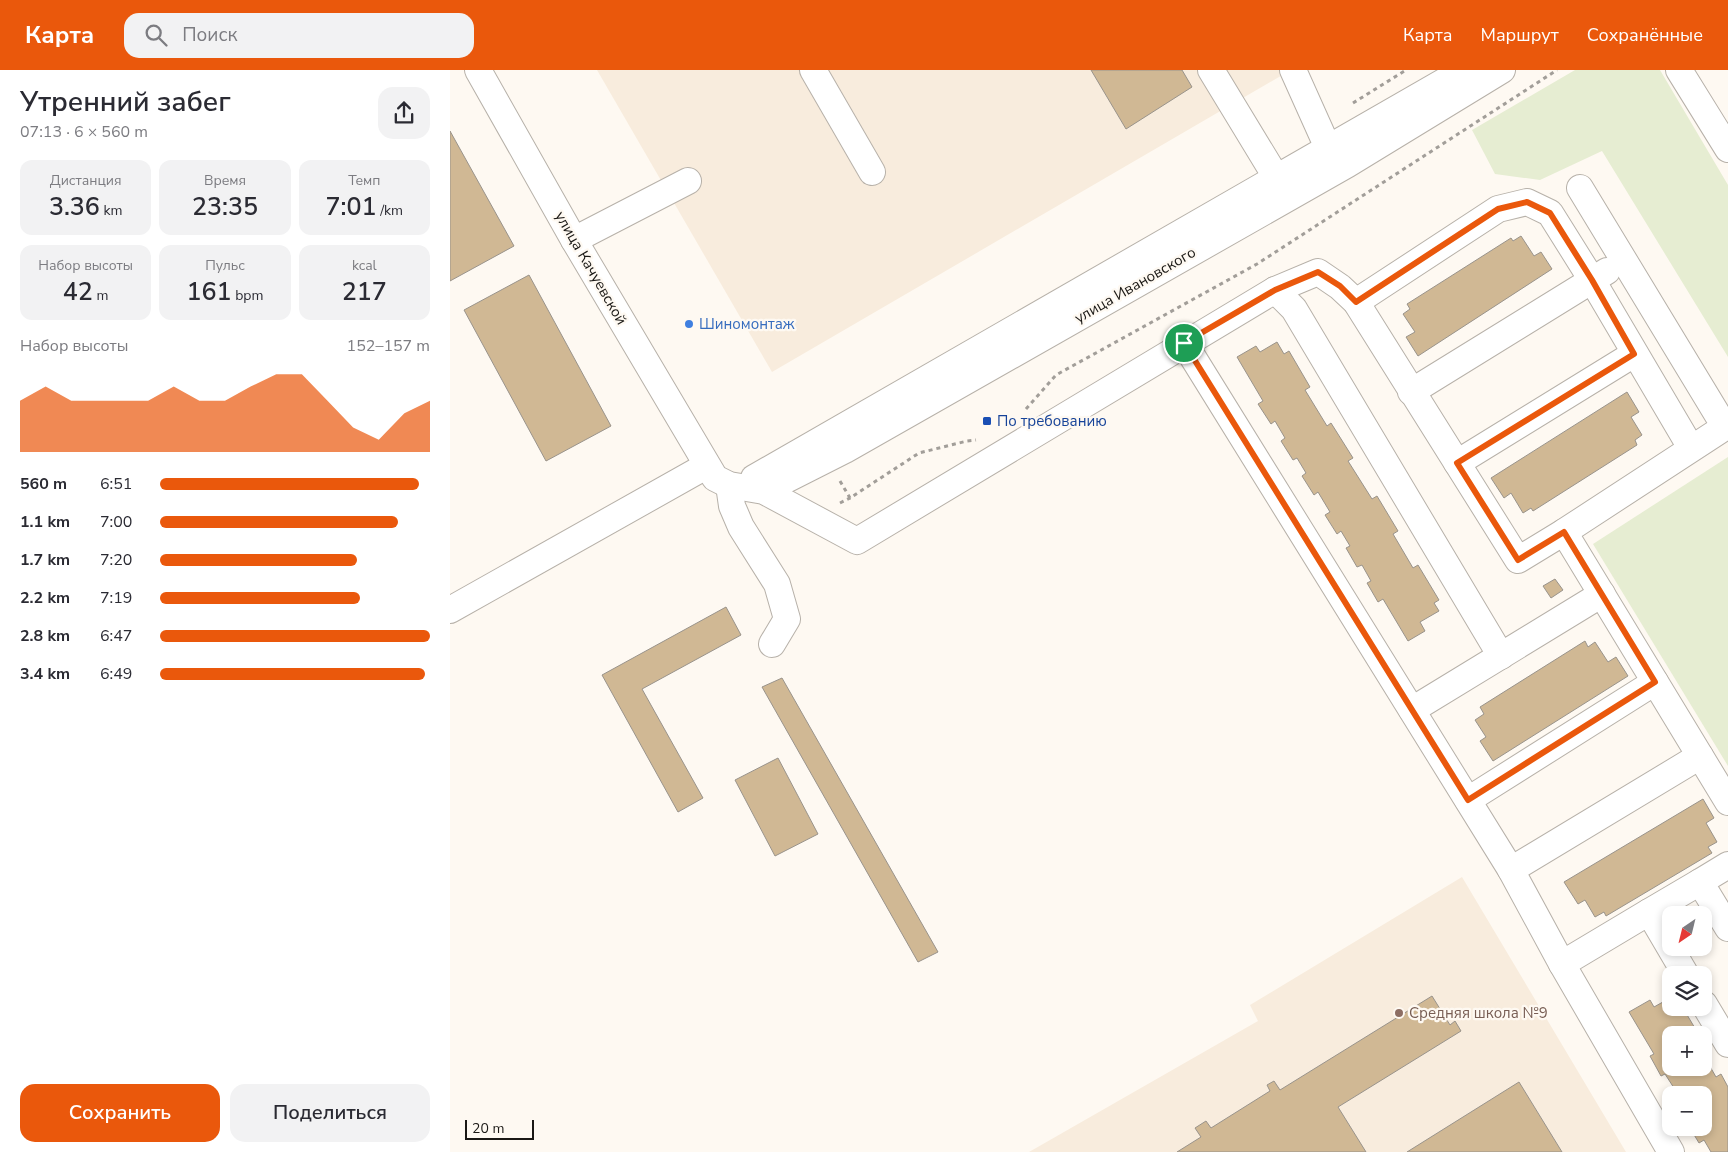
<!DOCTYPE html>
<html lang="ru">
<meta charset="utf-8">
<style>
:root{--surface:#fff;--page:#f2f2f3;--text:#2b2b33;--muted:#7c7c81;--accent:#ea580c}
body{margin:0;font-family:"Nunito Sans",sans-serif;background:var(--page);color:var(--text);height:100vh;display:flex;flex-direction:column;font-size:19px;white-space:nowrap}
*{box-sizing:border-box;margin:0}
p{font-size:16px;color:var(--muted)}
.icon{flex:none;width:28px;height:28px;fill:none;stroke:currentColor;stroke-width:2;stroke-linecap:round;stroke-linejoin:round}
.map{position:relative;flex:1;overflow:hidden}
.drawer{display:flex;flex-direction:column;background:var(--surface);width:450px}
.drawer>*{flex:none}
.needle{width:32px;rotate:215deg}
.controls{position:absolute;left:1212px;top:836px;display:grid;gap:10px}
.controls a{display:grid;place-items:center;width:50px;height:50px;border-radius:10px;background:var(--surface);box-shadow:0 2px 8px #0003;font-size:25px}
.scale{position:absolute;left:15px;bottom:12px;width:69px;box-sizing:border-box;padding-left:5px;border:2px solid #1a1815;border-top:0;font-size:14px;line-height:18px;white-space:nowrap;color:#1a1815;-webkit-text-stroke:4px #fef9f2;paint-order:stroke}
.pin{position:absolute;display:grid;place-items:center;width:42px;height:42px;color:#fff;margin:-21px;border:2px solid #fff;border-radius:50%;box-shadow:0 1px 5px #0007}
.round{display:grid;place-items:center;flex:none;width:52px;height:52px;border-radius:15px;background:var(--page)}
.overview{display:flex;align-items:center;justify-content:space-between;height:85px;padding:0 20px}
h1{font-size:28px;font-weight:600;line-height:38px}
.stats{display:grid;grid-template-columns:repeat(3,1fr);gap:8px;height:85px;padding:5px 20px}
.stats div{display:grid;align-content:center;border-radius:12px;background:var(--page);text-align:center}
.stats b{font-size:25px;font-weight:600}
.stats small{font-size:14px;font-weight:400}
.stats p{font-size:14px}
.chart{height:140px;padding:10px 20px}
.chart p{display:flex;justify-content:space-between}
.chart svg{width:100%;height:90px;margin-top:5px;fill:var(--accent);opacity:.7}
.cta{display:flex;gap:10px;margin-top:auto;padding:10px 20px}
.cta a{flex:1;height:58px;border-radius:15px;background:var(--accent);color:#fff;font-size:20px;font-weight:600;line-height:58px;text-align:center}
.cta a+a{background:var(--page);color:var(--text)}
ul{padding:0 20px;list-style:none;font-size:16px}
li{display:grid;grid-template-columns:80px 60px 1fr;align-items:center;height:38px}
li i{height:12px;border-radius:6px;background:var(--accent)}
header{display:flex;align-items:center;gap:30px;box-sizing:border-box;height:70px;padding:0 25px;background:var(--accent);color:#fff}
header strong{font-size:24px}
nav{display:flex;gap:28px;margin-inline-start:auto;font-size:18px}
.search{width:350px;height:45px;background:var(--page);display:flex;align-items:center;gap:12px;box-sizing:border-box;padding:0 18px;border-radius:15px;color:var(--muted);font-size:19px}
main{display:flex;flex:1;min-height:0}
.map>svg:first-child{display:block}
.built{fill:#f8ecdd}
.green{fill:#e6edd2}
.building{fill:#d0b894;stroke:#99938b}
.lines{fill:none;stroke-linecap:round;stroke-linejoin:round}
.minor-casing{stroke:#b7b1a9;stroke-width:28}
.path{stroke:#a29e99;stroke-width:3;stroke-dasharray:4 4;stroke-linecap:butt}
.minor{stroke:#fff;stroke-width:26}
.route-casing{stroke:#fff;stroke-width:10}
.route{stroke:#ea580c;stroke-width:6}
.shop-dot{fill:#3f7fe0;stroke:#fef9f2;stroke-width:2}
.transit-dot{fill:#1a4fb4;stroke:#fef9f2;stroke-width:2}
.education-dot{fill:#8d6e63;stroke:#fef9f2;stroke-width:2}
.labels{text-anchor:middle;stroke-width:4.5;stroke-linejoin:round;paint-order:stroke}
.street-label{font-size:15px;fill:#1a1815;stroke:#fef9f2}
.shop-label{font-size:15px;fill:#366cbe;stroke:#fef9f2;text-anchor:start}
.transit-label{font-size:15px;fill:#164399;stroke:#fef9f2;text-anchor:start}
.education-label{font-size:15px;fill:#785e54;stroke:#fef9f2;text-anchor:start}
</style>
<header>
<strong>Карта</strong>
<div class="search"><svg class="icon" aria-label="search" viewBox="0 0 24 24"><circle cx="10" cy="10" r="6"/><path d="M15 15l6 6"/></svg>Поиск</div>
<nav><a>Карта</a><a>Маршрут</a><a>Сохранённые</a></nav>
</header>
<main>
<section class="drawer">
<div class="overview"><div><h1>Утренний забег</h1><p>07:13 · 6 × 560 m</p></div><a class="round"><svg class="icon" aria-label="share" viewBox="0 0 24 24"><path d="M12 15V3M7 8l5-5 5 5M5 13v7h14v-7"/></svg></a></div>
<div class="stats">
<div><p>Дистанция</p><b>3.36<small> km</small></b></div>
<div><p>Время</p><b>23:35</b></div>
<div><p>Темп</p><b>7:01<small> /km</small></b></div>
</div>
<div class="stats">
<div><p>Набор высоты</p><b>42<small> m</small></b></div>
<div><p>Пульс</p><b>161<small> bpm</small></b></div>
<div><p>kcal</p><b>217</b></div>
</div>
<div class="chart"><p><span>Набор высоты</span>152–157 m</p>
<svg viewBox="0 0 160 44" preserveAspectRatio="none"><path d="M0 44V19L10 12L20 19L30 19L40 19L50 19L60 12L70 19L80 19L90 12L100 6L110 6L120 19L130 32L140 38L150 25L160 19V44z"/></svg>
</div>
<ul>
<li><b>560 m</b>6:51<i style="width:96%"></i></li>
<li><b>1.1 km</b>7:00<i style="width:88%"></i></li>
<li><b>1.7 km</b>7:20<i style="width:73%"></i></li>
<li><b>2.2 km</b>7:19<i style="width:74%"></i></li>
<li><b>2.8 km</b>6:47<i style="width:100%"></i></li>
<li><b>3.4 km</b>6:49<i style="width:98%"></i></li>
</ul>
<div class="cta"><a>Сохранить</a><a>Поделиться</a></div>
</section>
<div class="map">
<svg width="1278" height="1082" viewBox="0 0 1278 1082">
<rect width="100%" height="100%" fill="#fef9f2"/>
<g class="built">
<polygon points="147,0 841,0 322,302"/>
<polygon points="1012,807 1176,1082 579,1082 808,951 800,935"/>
</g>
<g class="green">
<polygon points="1125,0 1210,0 1278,115 1278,287 1152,81 1090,110 1045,104 1022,60"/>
<polygon points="1278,387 1278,696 1143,474"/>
</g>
<g class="building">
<polygon points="641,0 732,0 742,17 676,59"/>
<polygon points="0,61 64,176 0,211"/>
<polygon points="1071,166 1084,186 1091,182 1102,199 968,286 956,267 965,262 953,244 960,239 957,234 1061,168 1063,171"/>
<polygon points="79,205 161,356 96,391 14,240"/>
<polygon points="827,272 834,284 839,281 860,317 855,320 877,356 881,353 903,388 898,391 922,429 927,426 948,461 943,464 963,498 968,495 989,530 984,533 989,541 970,552 975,561 958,571 933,529 928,532 917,513 921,511 912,495 907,497 896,478 900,476 891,461 887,464 875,445 880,442 868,422 864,425 852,406 856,403 847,388 843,390 831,371 835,368 825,351 821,354 808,334 813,331 787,287 806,276 810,282"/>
<polygon points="1177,322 1189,342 1181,347 1192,365 1185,370 1187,375 1083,441 1081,438 1073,443 1061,423 1054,428 1041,408"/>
<polygon points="1105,509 1113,520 1101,528 1093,516"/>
<polygon points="276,537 291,565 192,619 253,728 228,742 152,605"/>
<polygon points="1135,571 1138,577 1145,572 1158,592 1166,587 1178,606 1043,691 1030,671 1036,667 1025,650 1034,644 1030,637"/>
<polygon points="332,608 488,882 468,892 312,617"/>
<polygon points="328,688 368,764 325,786 285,710"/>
<polygon points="1253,729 1264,748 1256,753 1267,772 1258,777 1262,783 1156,846 1154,842 1145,847 1135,830 1128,834 1114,812"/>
<polygon points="982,926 1000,955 1005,951 1011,961 888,1037 916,1082 727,1082 751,1067 745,1058 756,1051 761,1058 820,1021 817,1015 824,1011 830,1020"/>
<polygon points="1220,928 1221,938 1225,938 1226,939 1233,938 1249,965 1221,965 1221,998 1254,998 1254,986 1266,1007 1271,1004 1278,1017 1278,1082 1261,1082 1254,1070 1249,1073 1240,1058 1254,1058 1254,1025 1221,1025 1219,1021 1224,1018 1215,1004 1211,1006 1200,986 1204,984 1179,942 1200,930 1204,937"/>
<polygon points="1069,1012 1112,1082 957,1082"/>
</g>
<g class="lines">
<g class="minor-casing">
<g id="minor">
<polyline points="28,0 124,170 265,408 279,415 314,421 407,471 825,220 868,202 890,217 906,232 1068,490 1114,462 1275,357 1130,118"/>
<polyline points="363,0 422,102"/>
<polyline points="761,0 826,107"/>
<polyline points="843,0 878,78"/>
<polyline points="1229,0 1278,79"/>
<polyline points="124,170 238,111"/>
<polyline points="825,220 844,239 1051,586"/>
<polyline points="906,232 1048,139 1077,132 1100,143 1142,210 1241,378"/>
<polyline points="734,273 1061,800 1112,894 1221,1082"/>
<polyline points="961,322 1157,201"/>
<polyline points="1007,393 1184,284"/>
<polyline points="304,408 1014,0"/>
<polyline points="279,415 282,436 291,457 327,514 337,549 322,574"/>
<polyline points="314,421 395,380 898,94 1052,0"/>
<polyline points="1114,462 1278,732"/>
<polyline points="0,540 256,396"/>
<polyline points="962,640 1152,524"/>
<polyline points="1018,730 1205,612"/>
<polyline points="1278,795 1250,812 1278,858"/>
<polyline points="1061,800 1250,686"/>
<polyline points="1199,842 1250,812"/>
<polyline points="1112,894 1199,842 1236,905"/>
<polyline points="1254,934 1278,974"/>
</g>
</g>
<g class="path">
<polyline points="903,33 956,0"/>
<polyline points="576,339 606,305 807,194 1107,0"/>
<polyline points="390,411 400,428 469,383 517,371 526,370"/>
<polyline points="390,433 400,428"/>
</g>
<use href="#minor" class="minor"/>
</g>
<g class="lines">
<g class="route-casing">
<polygon id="route" points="1077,132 1100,143 1142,210 1184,284 1007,393 1068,490 1114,462 1205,612 1018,730 734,273 825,220 868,202 890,216 906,232 1048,139"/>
</g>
<use href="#route" class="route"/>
</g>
<circle class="shop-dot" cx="239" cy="254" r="5"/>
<rect class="transit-dot" x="532" y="346" width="10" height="10" rx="2.5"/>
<circle class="education-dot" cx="949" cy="943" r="5"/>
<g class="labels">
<g class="street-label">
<text transform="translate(141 198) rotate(60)" y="5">улица Качуевской</text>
<text transform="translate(685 215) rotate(-30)" y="5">улица Ивановского</text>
</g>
<g class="shop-label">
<text x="249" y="259">Шиномонтаж</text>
</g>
<g class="transit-label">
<text x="547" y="356">По требованию</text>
</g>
<g class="education-label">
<text x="959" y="948">Средняя школа №9</text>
</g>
</g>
</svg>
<div class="controls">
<a><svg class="needle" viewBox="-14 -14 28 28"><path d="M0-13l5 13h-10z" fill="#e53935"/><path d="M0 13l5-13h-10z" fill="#7c7c81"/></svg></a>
<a><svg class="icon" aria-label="layers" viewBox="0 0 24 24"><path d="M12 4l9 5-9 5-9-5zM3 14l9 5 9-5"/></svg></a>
<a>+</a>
<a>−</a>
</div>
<div class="scale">20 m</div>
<div class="pin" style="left:734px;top:273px;background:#1e9e55"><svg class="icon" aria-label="arrive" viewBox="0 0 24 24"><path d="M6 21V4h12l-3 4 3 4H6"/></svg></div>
</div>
</main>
